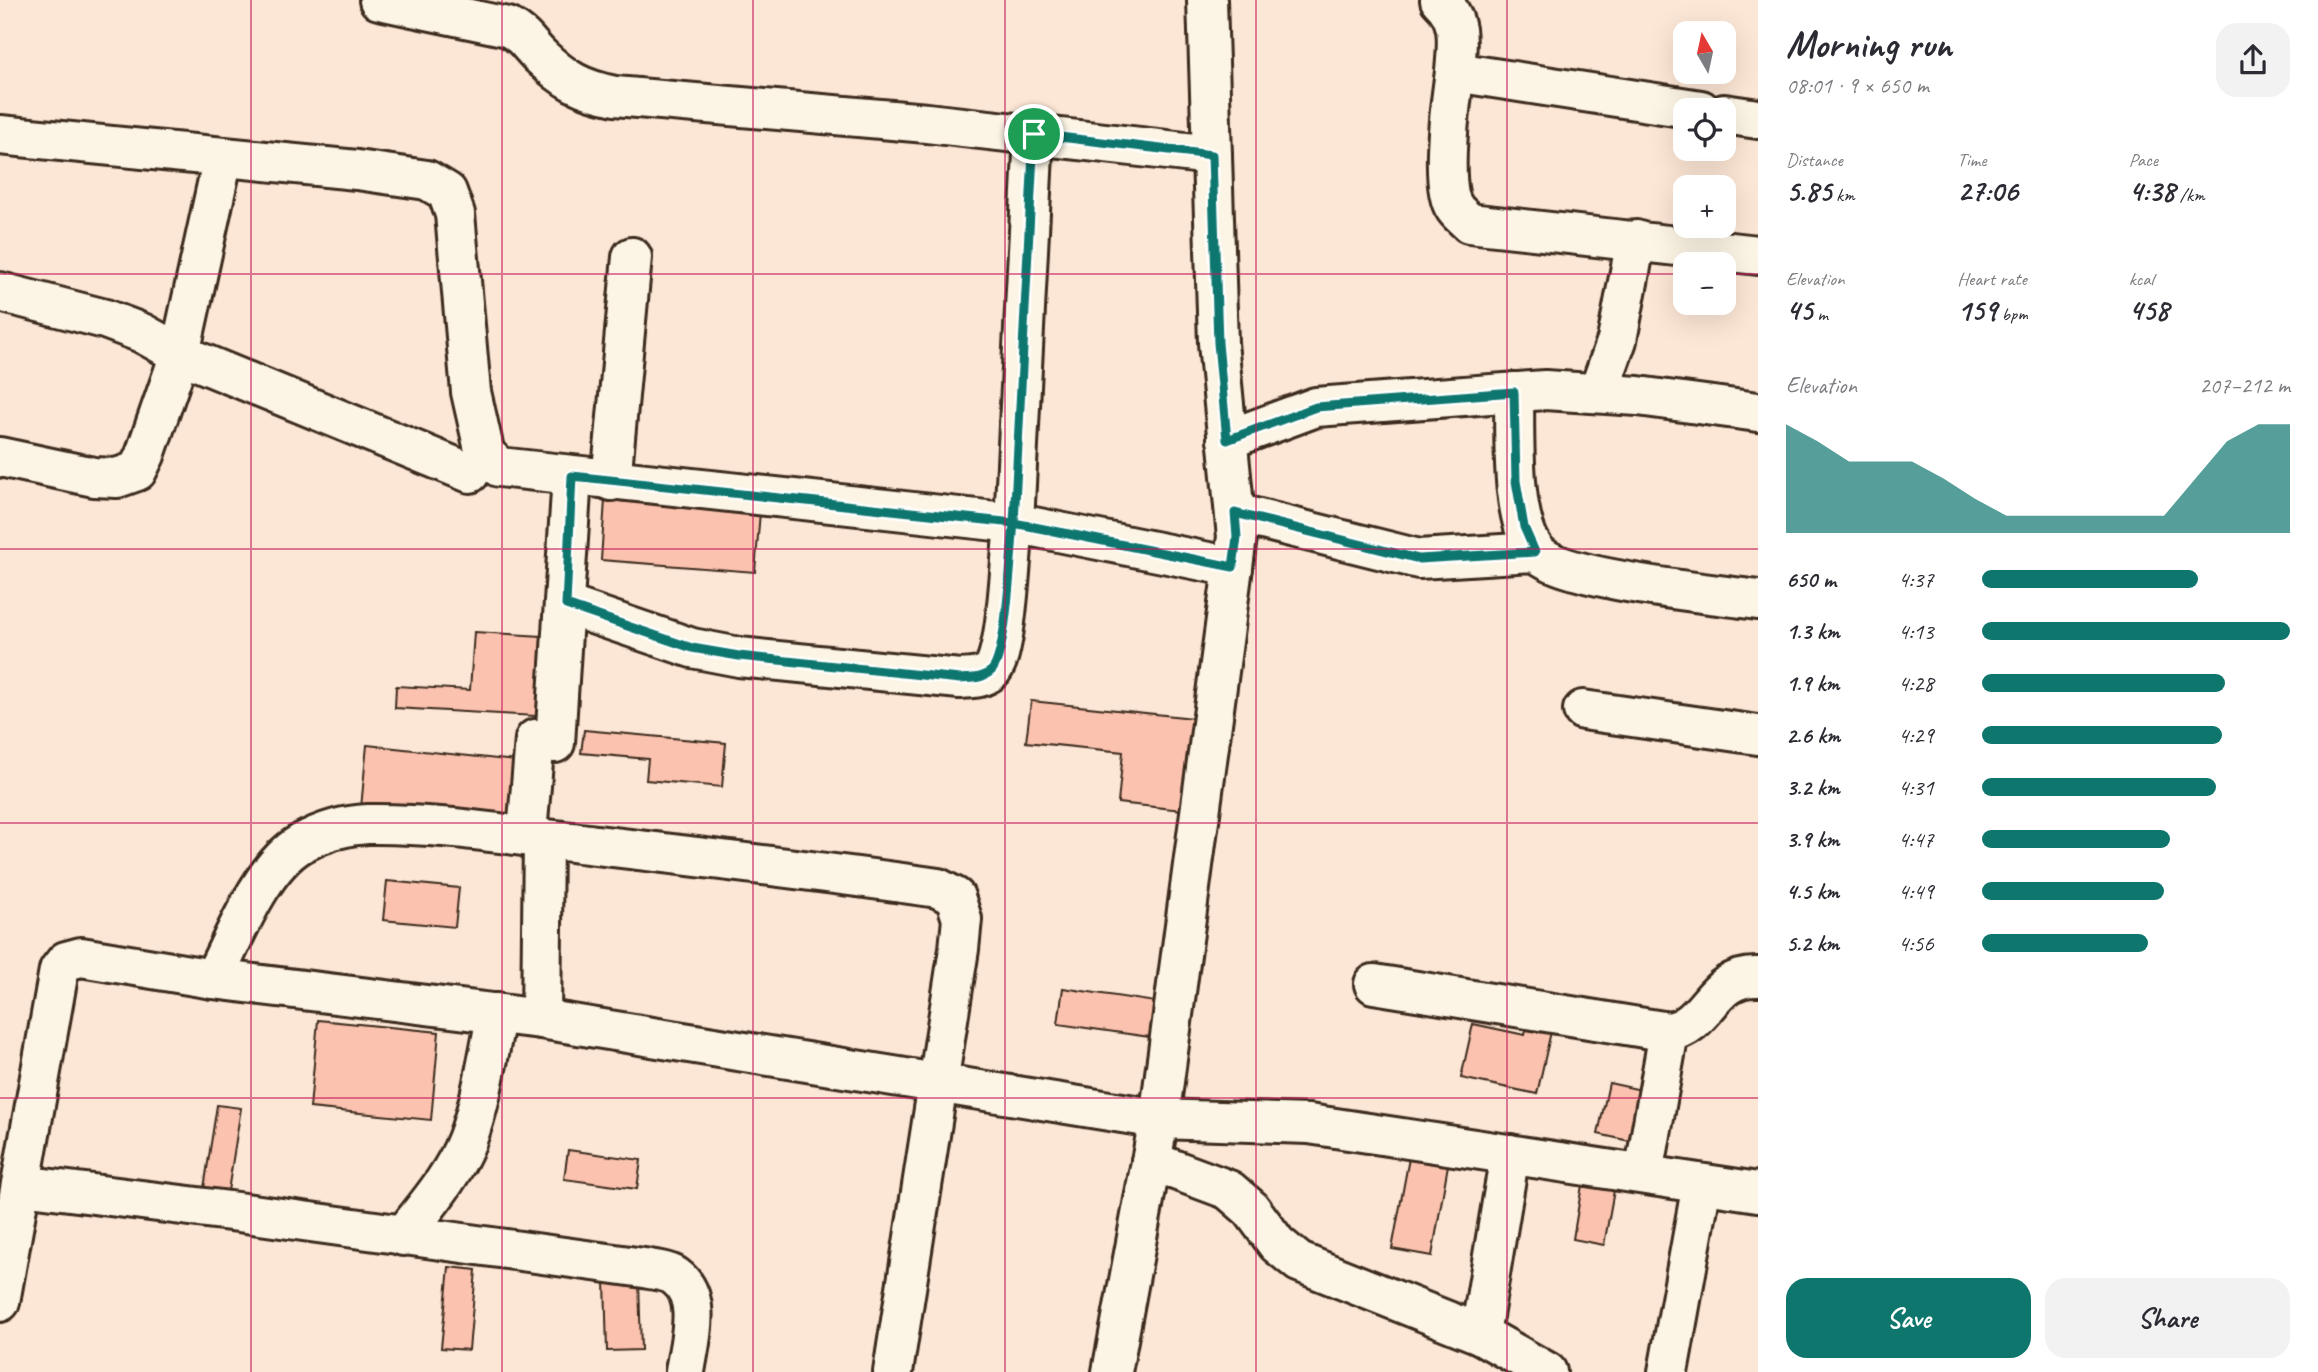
<!DOCTYPE html>
<meta charset="utf-8">
<style>
:root{--surface:#fff;--page:#f2f2f3;--text:#2b2b33;--muted:#7c7c81;--accent:#0f766e}
body{margin:0;font-family:Caveat,sans-serif;background:var(--page);color:var(--text);height:100vh;display:flex;flex-direction:column;font-size:26px;white-space:nowrap}
*{box-sizing:border-box;margin:0}
p{font-size:23px;color:var(--muted)}
.icon{flex:none;width:38px;height:38px;fill:none;stroke:currentColor;stroke-width:2;stroke-linecap:round;stroke-linejoin:round}
.map{position:relative;flex:1;overflow:hidden}
.drawer{display:flex;flex-direction:column;background:var(--surface);width:560px}
.drawer>*{flex:none}
.needle{width:46px;rotate:351deg}
.fabs{position:absolute;left:1673px;top:21px;display:grid;gap:14px}
.fabs a{display:grid;place-items:center;width:63px;height:63px;border-radius:14px;background:var(--surface);box-shadow:0 7px 28px #0002;font-size:35px}
.pin{position:absolute;display:grid;place-items:center;width:60px;height:60px;color:#fff;margin:-30px;border:4px solid #fff;border-radius:50%;box-shadow:0 2px 7px #0007}
.round{display:grid;place-items:center;flex:none;width:74px;height:74px;border-radius:21px;background:var(--page)}
.headline{display:flex;align-items:center;justify-content:space-between;height:119px;padding:0 28px}
h1{font-size:38px;font-weight:800;line-height:52px}
.figures{display:grid;grid-template-columns:repeat(3,1fr);gap:10px;height:119px;padding:7px 28px}
.figures div{display:grid;align-content:center}
.figures b{font-size:30px;font-weight:800}
.figures small{font-size:19px;font-weight:400}
.figures p{font-size:19px}
.chart{height:196px;padding:14px 28px}
.chart p{display:flex;justify-content:space-between}
.chart svg{width:100%;height:126px;margin-top:7px;fill:var(--accent);opacity:.7}
.action{display:flex;gap:14px;margin-top:auto;padding:14px 28px}
.action a{flex:1;height:80px;border-radius:21px;background:var(--accent);color:#fff;font-size:28px;font-weight:800;line-height:80px;text-align:center}
.action a+a{background:var(--page);color:var(--text)}
ul{padding:0 28px;list-style:none;font-size:23px}
li{display:grid;grid-template-columns:112px 84px 1fr;align-items:center;height:52px}
li i{height:18px;border-radius:9px;background:var(--accent)}
main{display:flex;flex:1;min-height:0}
.map>svg:first-child{display:block}
.building{fill:#fbc3af;stroke:#3b2a1e;stroke-width:2}
.lines{fill:none;stroke-linecap:round;stroke-linejoin:round}
.minor-casing{stroke:#3b2a1e;stroke-width:44}
.minor{stroke:#fcf5e5;stroke-width:38}
.route-casing{stroke:#fff;stroke-width:14}
.route{stroke:#0f766e;stroke-width:9}
.grid{fill:none;stroke:#c2185b;stroke-width:2;stroke-opacity:0.55}
</style>
<main>
<div class="map">
<svg width="1758" height="1372" viewBox="0 0 1758 1372">
<rect width="100%" height="100%" fill="#fce6d5"/>
<filter id="ink" filterUnits="userSpaceOnUse"><feTurbulence type="fractalNoise" baseFrequency=".0143" numOctaves="2"/><feDisplacementMap in="SourceGraphic" scale="14" xChannelSelector="R" yChannelSelector="G"/><feConvolveMatrix kernelMatrix="1 2 1 2 8 2 1 2 1" color-interpolation-filters="sRGB"/></filter>
<g filter="url(#ink)">
<g class="building">
<polygon points="605,500 760,512 755,572 601,560"/>
<polygon points="474,632 559,637 554,717 395,708 396,686 470,690"/>
<polygon points="1031,701 1202,719 1191,811 1118,803 1123,752 1026,742"/>
<polygon points="584,730 726,743 722,787 646,780 648,759 581,753"/>
<polygon points="367,745 525,762 518,825 361,808"/>
<polygon points="387,881 459,888 455,927 383,920"/>
<polygon points="1063,988 1162,1003 1157,1038 1058,1024"/>
<polygon points="318,1020 439,1032 431,1120 310,1108"/>
<polygon points="1528,1022 1552,1027 1537,1094 1461,1078 1473,1024 1525,1035"/>
<polygon points="1609,1083 1646,1091 1634,1142 1598,1134"/>
<polygon points="217,1105 241,1108 226,1204 202,1201"/>
<polygon points="568,1150 641,1160 637,1189 564,1179"/>
<polygon points="1409,1158 1448,1165 1432,1256 1392,1249"/>
<polygon points="1583,1179 1615,1185 1604,1245 1573,1239"/>
<polygon points="449,1267 476,1270 469,1350 441,1348"/>
<polygon points="639,1280 641,1350 607,1351 605,1281"/>
</g>
<g class="lines">
<g class="minor-casing">
<g id="minor">
<path d="M379,0l129,27c17,9 19,16 32,29 25,24 41,33 75,40l312,27 285,32"/>
<path d="M1440,0c22,20 17,45 15,72l246,38"/>
<path d="M1455,72c-4,27 -16,114 -1,135 3,6 11,11 15,16l289,32"/>
<polyline points="1724,114 1758,119"/>
<polyline points="1034,134 1014,523 1233,567"/>
<path d="M0,135l357,35 70,10 20,12 8,22 16,178 14,62 14,13 515,56c-3,26 -7,135 -23,148 -9,8 -20,7 -31,8l-221,-22 -47,-9 -126,-43"/>
<polyline points="0,292 105,319 142,333 180,354 470,473"/>
<path d="M1514,392c1,41 -4,125 21,158 22,30 182,44 223,50"/>
<polyline points="1598,393 1617,340 1636,240"/>
<polyline points="1227,440 1316,407 1545,390 1638,396 1758,412"/>
<polyline points="0,457 94,477 117,478 137,471 145,455 180,354 223,157"/>
<polyline points="611,481 632,257"/>
<polyline points="1235,513 1419,559 1535,552"/>
<polyline points="1583,710 1758,735"/>
<polyline points="535,739 527,833 543,839 541,1019"/>
<polyline points="555,743 572,476"/>
<path d="M213,979c22,-42 48,-113 89,-136 20,-11 43,-18 66,-19 70,-1 142,11 212,19 119,14 239,28 358,45l17,9 7,22 -3,30 -66,423"/>
<path d="M1374,984l295,48c41,-7 41,-57 89,-55"/>
<polyline points="1151,1161 1229,1190 1251,1209 1277,1244 1299,1262 1480,1334 1547,1372"/>
<polyline points="1644,1174 1669,1032"/>
<path d="M21,1185l217,27 406,56c9,2 25,3 32,9 28,21 13,66 9,95"/>
<path d="M403,1236c23,-30 50,-60 64,-96 15,-40 21,-85 30,-127"/>
<polyline points="0,1302 59,970 66,961 81,957 213,979 541,1019 1159,1119 1309,1124 1758,1192"/>
<polyline points="1480,1334 1510,1154"/>
<polyline points="1112,1372 1159,1119 1237,537 1218,343 1207,0"/>
<polyline points="1668,1372 1702,1184"/>
</g>
</g>
<use href="#minor" class="minor"/>
</g>
</g>
<g class="lines" filter="url(#ink)">
<g class="route-casing">
<path id="route" d="M1034,134l-20,389 -442,-47 -6,129 126,43 47,8 221,23c11,-1 22,0 31,-8 16,-13 20,-122 23,-148l219,44 4,-30 -2,-24 184,46 116,-7 -11,-25 -8,-46 -2,-89 -198,15 -89,33 -9,-97 -6,-188 -178,-21"/>
</g>
<use href="#route" class="route"/>
</g>
<path class="grid" d="M251,0v1372M502,0v1372M753,0v1372M1005,0v1372M1256,0v1372M1507,0v1372M0,274h1685M1724,274h34M0,549h1758M0,823h1758M0,1098h1758"/>
</svg>
<div class="fabs">
<a><svg class="needle" viewBox="-14 -14 28 28"><path d="M0-13l5 13h-10z" fill="#e53935"/><path d="M0 13l5-13h-10z" fill="#7c7c81"/></svg></a>
<a><svg class="icon" aria-label="locate" viewBox="0 0 24 24"><circle cx="12" cy="12" r="6"/><path d="M12 2v4M12 18v4M2 12h4M18 12h4"/></svg></a>
<a>+</a>
<a>−</a>
</div>
<div class="pin" style="left:1034px;top:134px;background:#1e9e55"><svg class="icon" aria-label="arrive" viewBox="0 0 24 24"><path d="M6 21V4h12l-3 4 3 4H6"/></svg></div>
</div>
<section class="drawer">
<div class="headline"><div><h1>Morning run</h1><p>08:01 · 9 × 650 m</p></div><a class="round"><svg class="icon" aria-label="share" viewBox="0 0 24 24"><path d="M12 15V3M7 8l5-5 5 5M5 13v7h14v-7"/></svg></a></div>
<div class="figures">
<div><p>Distance</p><b>5.85<small> km</small></b></div>
<div><p>Time</p><b>27:06</b></div>
<div><p>Pace</p><b>4:38<small> /km</small></b></div>
</div>
<div class="figures">
<div><p>Elevation</p><b>45<small> m</small></b></div>
<div><p>Heart rate</p><b>159<small> bpm</small></b></div>
<div><p>kcal</p><b>458</b></div>
</div>
<div class="chart"><p><span>Elevation</span>207–212 m</p>
<svg viewBox="0 0 160 44" preserveAspectRatio="none"><path d="M0 44V6L10 12L20 19L30 19L40 19L50 25L60 32L70 38L80 38L90 38L100 38L110 38L120 38L130 25L140 12L150 6L160 6V44z"/></svg>
</div>
<ul>
<li><b>650 m</b>4:37<i style="width:70%"></i></li>
<li><b>1.3 km</b>4:13<i style="width:100%"></i></li>
<li><b>1.9 km</b>4:28<i style="width:79%"></i></li>
<li><b>2.6 km</b>4:29<i style="width:78%"></i></li>
<li><b>3.2 km</b>4:31<i style="width:76%"></i></li>
<li><b>3.9 km</b>4:47<i style="width:61%"></i></li>
<li><b>4.5 km</b>4:49<i style="width:59%"></i></li>
<li><b>5.2 km</b>4:56<i style="width:54%"></i></li>
</ul>
<div class="action"><a>Save</a><a>Share</a></div>
</section>
</main>
